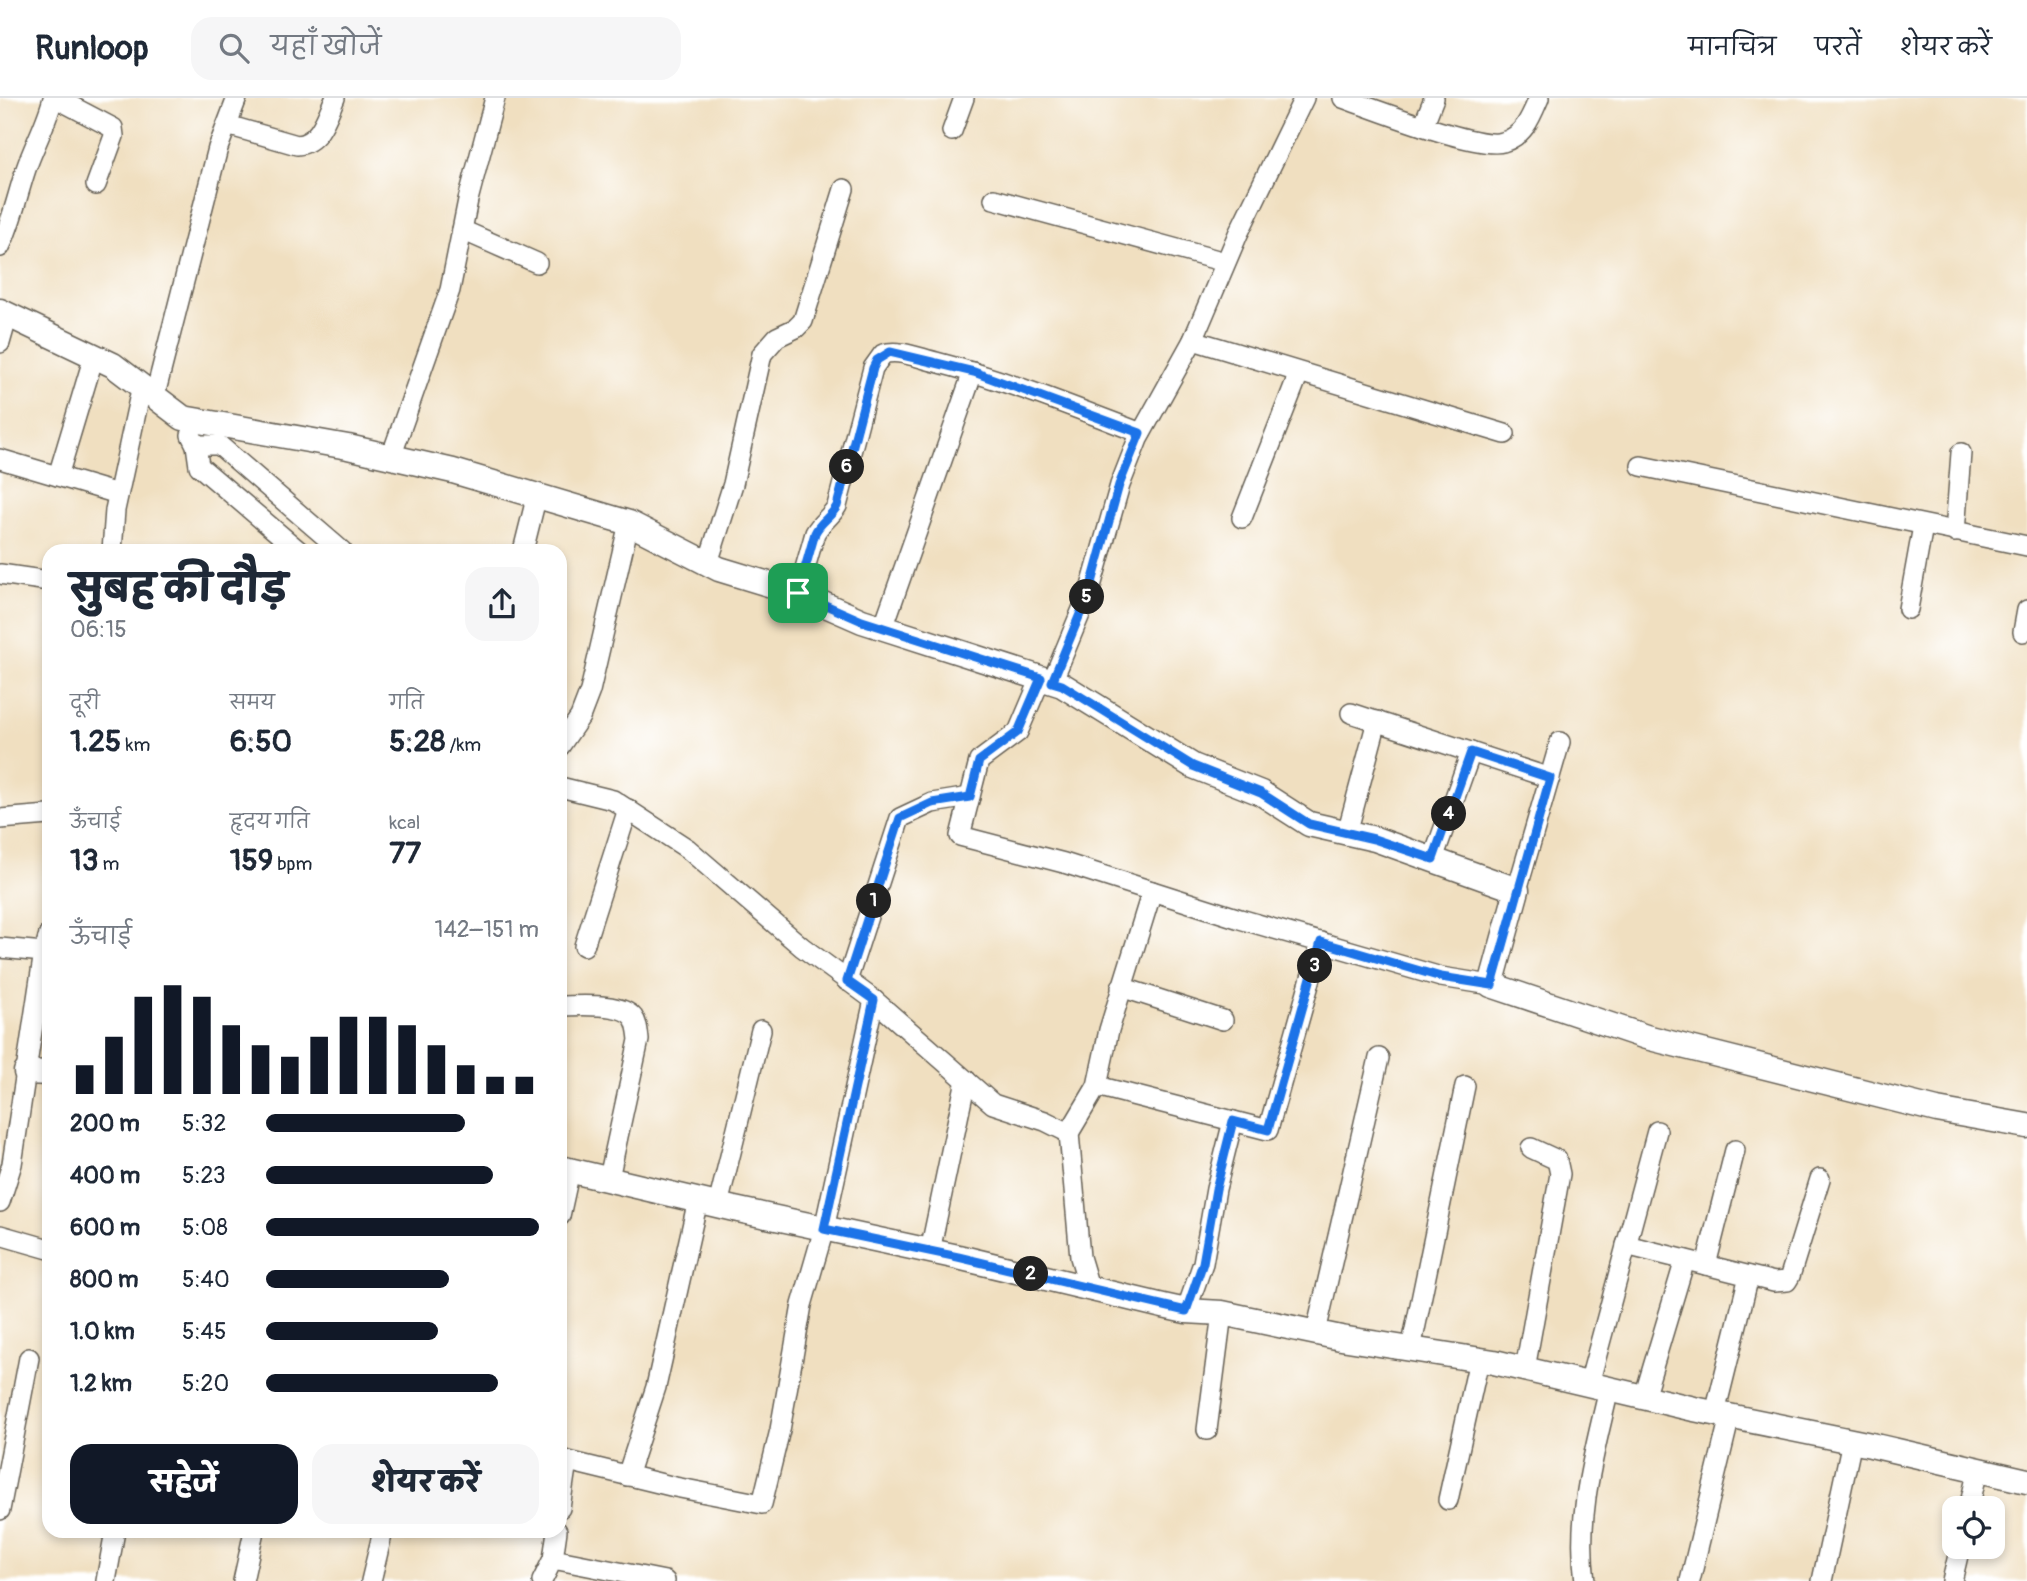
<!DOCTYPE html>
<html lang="hi">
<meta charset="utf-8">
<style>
:root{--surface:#fff;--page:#f6f6f7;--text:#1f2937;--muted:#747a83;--line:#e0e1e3;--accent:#111827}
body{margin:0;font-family:Pangolin,"Playpen Sans Deva",sans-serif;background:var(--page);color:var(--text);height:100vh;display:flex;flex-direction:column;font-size:26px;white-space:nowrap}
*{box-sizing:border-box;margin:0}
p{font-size:23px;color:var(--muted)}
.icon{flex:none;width:38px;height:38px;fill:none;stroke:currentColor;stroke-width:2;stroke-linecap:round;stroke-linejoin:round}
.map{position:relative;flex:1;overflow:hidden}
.sheet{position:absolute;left:42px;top:446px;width:525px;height:994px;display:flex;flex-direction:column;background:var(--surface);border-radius:21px;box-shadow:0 4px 10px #0003}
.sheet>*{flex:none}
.buttons{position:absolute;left:1942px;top:1398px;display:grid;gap:14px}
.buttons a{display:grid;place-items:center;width:63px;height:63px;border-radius:14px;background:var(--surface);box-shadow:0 4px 10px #0003;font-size:35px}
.pin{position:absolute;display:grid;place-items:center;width:60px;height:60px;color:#fff;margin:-30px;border-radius:14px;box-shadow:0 4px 10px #0006}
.km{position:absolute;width:35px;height:35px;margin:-18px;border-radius:50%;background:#222;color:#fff;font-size:19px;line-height:35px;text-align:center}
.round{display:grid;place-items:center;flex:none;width:74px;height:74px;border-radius:21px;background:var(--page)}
.head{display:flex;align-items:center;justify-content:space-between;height:119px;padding:0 28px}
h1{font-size:38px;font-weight:800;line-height:52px}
.stats{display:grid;grid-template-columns:repeat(3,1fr);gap:10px;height:119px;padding:7px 28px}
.stats div{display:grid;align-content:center}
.stats b{font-size:30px;font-weight:800}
.stats small{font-size:19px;font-weight:400}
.stats p{font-size:19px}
.chart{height:196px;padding:14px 28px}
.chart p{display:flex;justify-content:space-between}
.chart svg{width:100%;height:126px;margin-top:7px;stroke:var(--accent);stroke-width:6}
.button{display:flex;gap:14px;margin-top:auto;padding:14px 28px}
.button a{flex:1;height:80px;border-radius:21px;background:var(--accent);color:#fff;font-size:28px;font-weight:800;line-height:80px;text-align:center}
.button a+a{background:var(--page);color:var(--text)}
ul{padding:0 28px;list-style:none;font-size:23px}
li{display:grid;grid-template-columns:112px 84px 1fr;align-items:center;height:52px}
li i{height:18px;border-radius:9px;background:var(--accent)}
header{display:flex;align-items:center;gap:42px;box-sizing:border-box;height:98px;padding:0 35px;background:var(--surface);border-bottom:2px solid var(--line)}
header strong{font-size:33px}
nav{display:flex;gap:38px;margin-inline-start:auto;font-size:24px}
.search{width:490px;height:63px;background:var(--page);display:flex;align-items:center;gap:18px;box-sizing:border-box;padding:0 24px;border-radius:21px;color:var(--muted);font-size:26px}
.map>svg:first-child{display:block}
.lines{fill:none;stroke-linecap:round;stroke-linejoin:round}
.minor-casing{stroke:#666055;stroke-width:22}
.tertiary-casing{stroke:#666055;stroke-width:27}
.minor{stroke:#fff;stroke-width:19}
.tertiary{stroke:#fff;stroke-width:24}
.route-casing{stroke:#fff;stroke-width:14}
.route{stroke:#1a73e8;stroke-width:9}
</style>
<header>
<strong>Runloop</strong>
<div class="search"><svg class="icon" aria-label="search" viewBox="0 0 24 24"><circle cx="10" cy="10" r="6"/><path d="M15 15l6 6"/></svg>यहाँ खोजें</div>
<nav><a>मानचित्र</a><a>परतें</a><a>शेयर करें</a></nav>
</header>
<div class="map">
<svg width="2027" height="1483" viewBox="0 0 2027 1483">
<rect width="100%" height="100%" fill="#fff"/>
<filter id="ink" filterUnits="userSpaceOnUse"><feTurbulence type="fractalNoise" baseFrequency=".0143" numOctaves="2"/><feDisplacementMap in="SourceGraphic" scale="14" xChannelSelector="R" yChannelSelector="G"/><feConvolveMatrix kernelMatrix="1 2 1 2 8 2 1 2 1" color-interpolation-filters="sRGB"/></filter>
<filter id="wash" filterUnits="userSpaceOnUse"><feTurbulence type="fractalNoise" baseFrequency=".00686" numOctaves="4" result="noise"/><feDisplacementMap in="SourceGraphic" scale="28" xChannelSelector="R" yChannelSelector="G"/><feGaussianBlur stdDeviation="1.57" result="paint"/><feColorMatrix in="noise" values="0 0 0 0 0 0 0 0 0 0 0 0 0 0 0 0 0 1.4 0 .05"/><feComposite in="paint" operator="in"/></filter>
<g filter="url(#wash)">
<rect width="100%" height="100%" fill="#f0dfc0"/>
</g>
<g filter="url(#ink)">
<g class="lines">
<g class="minor-casing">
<g id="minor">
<polyline points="56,0 113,30 114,38 96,87"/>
<path d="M1343,0c29,10 135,52 160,44 21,-6 28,-25 36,-44"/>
<path d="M227,27l70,20c23,-2 30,-29 38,-47"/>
<polyline points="1423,28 1434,0"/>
<polyline points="952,33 964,0"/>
<polyline points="994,101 1225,164"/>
<polyline points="462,132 537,165"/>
<path d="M0,149c12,-25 17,-51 26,-78 8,-24 21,-46 27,-71"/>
<polyline points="1193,242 1505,336"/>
<polyline points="0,245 8,217"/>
<polyline points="155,297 218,50 237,0"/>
<polyline points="191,337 196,347 199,368 299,453"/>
<polyline points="196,347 219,347 342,453"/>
<polyline points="391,359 450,192 468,102 495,0"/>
<polyline points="0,361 118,396"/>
<polyline points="1641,368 2027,448"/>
<polyline points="58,378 94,258"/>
<polyline points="1242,420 1299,275"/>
<polyline points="1955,434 1961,355"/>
<polyline points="112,453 115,412 142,287"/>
<polyline points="523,453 537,397"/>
<polyline points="708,465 733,386 762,256 777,239 796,230 803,223 844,91"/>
<polyline points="0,476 49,483"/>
<path d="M798,495l17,-60c6,-11 16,-16 22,-27l36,-138 10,-14c17,-5 36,4 53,8 70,18 137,45 205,71"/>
<polyline points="1908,511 1923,428"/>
<polyline points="883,530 973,274"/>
<polyline points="2023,534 2027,512"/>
<polyline points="1041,580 1018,634 979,663 960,738 1064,765 1240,821 1441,879 1491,887"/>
<polyline points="1052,584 1090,492 1120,387 1138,341 1193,242 1238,136 1304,0"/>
<polyline points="1351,615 1550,680"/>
<polyline points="560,648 580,619 590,593 629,425"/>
<polyline points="560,689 613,702 688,751 802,849 874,902 993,1006 1045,1023 1069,1035 1080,1159 1089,1189"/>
<polyline points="0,721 49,717"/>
<polyline points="1347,735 1377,623"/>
<polyline points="1433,761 1471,654"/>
<polyline points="1517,792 1560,644"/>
<polyline points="584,848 628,711"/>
<polyline points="0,850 44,854"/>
<polyline points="847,883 900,720 932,705 970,699"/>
<polyline points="1121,889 1223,922"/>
<path d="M560,908c18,0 61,-4 73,11 5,7 5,15 6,23l-30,138"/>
<polyline points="1097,988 1268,1032 1321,844"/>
<polyline points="1069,1035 1097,988 1109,932 1152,793"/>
<polyline points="0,1104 12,1066 44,854 49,836"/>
<polyline points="718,1107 761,932"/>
<polyline points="560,1118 570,1072"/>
<polyline points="0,1137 49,1151"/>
<polyline points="1626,1147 1774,1184 1787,1183 1790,1178 1820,1081"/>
<polyline points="930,1153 966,982"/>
<polyline points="1706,1167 1735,1052"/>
<polyline points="1186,1213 1203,1165 1216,1091 1233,1023"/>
<polyline points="1316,1234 1379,960"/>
<polyline points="1411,1251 1465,988"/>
<polyline points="1525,1271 1560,1076 1557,1062 1531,1050"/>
<polyline points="1589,1286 1657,1033"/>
<polyline points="1644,1299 1685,1162"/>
<polyline points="1715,1315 1749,1178"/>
<polyline points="1207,1332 1222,1215"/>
<polyline points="560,1361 675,1389 762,1406 780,1332 802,1207 824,1131 874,902"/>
<polyline points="627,1378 656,1289 698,1102"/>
<polyline points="1448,1402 1479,1262"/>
<polyline points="560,1410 567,1363"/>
<polyline points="1969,1410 1978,1371"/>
<polyline points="0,1412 29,1260"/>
<polyline points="553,1461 557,1433"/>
<polyline points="106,1483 115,1433"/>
<polyline points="243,1483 254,1433"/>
<polyline points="371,1483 383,1433"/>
<polyline points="542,1483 553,1461 665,1483"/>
<path d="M1585,1483c-9,-68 9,-126 24,-192"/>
<polyline points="1690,1483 1730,1318"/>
<polyline points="1822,1483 1852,1343"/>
<polyline points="1952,1483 1960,1449"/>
</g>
</g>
<g class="tertiary-casing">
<g id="tertiary">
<polyline points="0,213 113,267 183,320 348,349 453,373 629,425 719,471 798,495 862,523 1062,587 1193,668 1261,695 1309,726 1375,741 1517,792 1491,887 1646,939 1937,1012 2027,1028"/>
<polyline points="26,974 49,975"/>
<polyline points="560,1070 734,1111 958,1159 1163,1208 1186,1213 1222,1215 1341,1240 1494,1264 1694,1311 1871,1347 2027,1383"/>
</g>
</g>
<use href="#minor" class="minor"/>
<use href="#tertiary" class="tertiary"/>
</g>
</g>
<g class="lines" filter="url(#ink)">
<g class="route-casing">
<path id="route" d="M890,254l84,20 166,61 -21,52 -29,105 -38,92 10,3 131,81 68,27 48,31 65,15 59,20 38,-107 79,26 -58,207 -51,-8 -120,-35 -53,188 -35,-9 -17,68 -13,74 -17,48 -228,-54 -134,-28 50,-229 -27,-19 53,-163 32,-15 38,-6 9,-36 39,-29 23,-54 -179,-57 -64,-28 17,-60c5,-11 16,-16 22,-27l36,-138 4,-8z"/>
</g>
<use href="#route" class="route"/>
</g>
</svg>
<div class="buttons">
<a><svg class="icon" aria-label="locate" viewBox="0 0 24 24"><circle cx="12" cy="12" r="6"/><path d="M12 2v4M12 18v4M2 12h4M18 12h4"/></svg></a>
</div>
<div class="pin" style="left:798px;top:495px;background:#1e9e55"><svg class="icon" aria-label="arrive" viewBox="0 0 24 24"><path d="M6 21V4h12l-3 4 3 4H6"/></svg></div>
<b class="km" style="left:874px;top:803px">1</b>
<b class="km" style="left:1031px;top:1176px">2</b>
<b class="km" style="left:1315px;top:868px">3</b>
<b class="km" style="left:1449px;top:716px">4</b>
<b class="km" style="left:1087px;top:499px">5</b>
<b class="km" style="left:847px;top:369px">6</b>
<section class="sheet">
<div class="head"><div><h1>सुबह की दौड़</h1><p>06:15</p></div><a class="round"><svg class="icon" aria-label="share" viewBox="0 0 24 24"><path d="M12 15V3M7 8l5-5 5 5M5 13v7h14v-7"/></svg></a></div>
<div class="stats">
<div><p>दूरी</p><b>1.25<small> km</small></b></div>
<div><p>समय</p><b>6:50</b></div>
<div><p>गति</p><b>5:28<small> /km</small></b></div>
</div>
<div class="stats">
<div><p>ऊँचाई</p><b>13<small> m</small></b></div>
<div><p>हृदय गति</p><b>159<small> bpm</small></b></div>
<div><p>kcal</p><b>77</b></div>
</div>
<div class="chart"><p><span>ऊँचाई</span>142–151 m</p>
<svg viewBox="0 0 160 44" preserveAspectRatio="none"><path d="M5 44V34M15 44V24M25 44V10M35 44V6M45 44V10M55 44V20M65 44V27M75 44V31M85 44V24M95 44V17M105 44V17M115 44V20M125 44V27M135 44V34M145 44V38M155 44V38"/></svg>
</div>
<ul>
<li><b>200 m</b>5:32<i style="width:73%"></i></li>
<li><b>400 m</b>5:23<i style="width:83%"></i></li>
<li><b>600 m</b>5:08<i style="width:100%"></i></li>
<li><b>800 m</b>5:40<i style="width:67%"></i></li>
<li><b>1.0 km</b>5:45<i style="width:63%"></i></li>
<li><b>1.2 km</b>5:20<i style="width:85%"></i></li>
</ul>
<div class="button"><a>सहेजें</a><a>शेयर करें</a></div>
</section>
</div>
